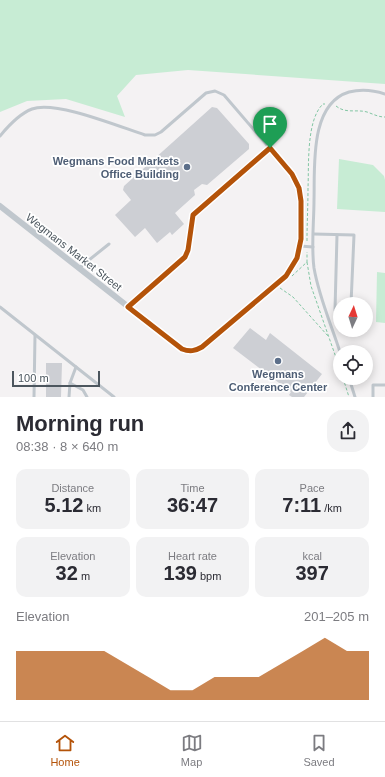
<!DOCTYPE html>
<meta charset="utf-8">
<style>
:root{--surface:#fff;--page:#f2f2f3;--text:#2b2b33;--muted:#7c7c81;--line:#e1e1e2;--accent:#b45309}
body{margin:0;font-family:Helvetica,sans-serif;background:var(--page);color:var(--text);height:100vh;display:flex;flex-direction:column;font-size:15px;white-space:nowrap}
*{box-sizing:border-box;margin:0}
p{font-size:13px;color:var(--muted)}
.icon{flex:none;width:22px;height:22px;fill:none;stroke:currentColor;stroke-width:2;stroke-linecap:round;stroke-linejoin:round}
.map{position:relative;height:397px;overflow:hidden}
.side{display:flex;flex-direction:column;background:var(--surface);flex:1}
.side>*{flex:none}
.needle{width:26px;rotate:4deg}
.tools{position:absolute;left:333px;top:297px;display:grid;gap:8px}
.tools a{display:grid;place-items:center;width:40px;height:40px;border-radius:50%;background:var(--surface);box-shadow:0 2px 10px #0003;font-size:20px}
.scale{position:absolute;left:12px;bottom:10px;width:88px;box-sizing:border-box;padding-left:4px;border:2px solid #4c565e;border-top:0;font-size:11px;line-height:14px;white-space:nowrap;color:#4c565e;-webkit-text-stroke:3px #fff;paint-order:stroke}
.pin{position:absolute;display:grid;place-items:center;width:34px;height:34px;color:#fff;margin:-41px -17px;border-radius:50% 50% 50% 0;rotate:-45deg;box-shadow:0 0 4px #0007}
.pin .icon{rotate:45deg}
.round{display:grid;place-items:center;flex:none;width:42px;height:42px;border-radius:16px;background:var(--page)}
.head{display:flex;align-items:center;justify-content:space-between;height:68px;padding:0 16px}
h1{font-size:22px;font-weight:800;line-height:30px}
.stats{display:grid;grid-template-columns:repeat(3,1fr);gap:6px;height:68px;padding:4px 16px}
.stats div{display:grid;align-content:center;border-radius:10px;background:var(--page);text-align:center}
.stats b{font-size:20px;font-weight:800}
.stats small{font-size:11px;font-weight:400}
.stats p{font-size:11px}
.chart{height:112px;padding:8px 16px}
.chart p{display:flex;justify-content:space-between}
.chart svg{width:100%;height:72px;margin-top:4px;fill:var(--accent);opacity:.7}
.menu{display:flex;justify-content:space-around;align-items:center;height:56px;border-top:1px solid var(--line);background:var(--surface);font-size:11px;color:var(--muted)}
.menu a{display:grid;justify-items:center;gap:2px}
.menu .active{color:var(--accent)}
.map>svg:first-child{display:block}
.green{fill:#c7ecd4}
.building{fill:#cdcfd4}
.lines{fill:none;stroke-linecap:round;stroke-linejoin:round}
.path{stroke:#82c6a3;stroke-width:1;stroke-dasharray:3 2;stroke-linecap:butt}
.lane{stroke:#c0c7cd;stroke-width:3}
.street{stroke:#c0c7cd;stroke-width:6}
.route-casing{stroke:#fff;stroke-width:8}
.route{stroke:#b45309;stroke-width:5}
.service-dot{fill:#5c6f8a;stroke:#fff;stroke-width:1.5}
.labels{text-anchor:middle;stroke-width:3.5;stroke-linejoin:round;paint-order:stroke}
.service-label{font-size:11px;font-weight:bold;fill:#4e5e75;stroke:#fff;text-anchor:end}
.street-label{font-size:11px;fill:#4c565e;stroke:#fff}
</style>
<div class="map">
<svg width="385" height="397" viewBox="0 0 385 397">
<rect width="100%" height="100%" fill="#f4f2f3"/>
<g class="green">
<polygon points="0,0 385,0 385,84 188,70 136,75 117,96 125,117 66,99 27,101 0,112"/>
<polygon points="339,159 373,165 384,176 385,180 385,212 337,209"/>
<polygon points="377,272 385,273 385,323 376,322"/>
</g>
<g class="building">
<polygon points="212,107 217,108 249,144 249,149 207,185 202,184 194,190 195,195 175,213 184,224 172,235 170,232 157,243 145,228 135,237 115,215 131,200 123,190 124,186"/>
<polygon points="250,328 266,340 270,333 322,374 304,397 292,397 289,395 291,392 233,348"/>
<polygon points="46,363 62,363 61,397 46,397"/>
</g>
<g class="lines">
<g class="path">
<path d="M336,106c10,8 20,3 31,6 6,2 11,5 18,5"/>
<path d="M307,241c0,-18 1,-35 1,-53 1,-22 -2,-68 15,-84h2"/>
<polyline points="307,262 311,286 340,369"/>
<polyline points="292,276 307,262 307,252"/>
<polyline points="280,288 293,297 328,336"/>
<polyline points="343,378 349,397"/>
</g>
<g class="lane">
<path d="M0,136c9,-11 19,-22 32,-27 23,-9 88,18 113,26h10l6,-3 45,-39 9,-2 9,4 68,79 7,14 2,13v38l-4,19 -11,18 -71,61"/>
<polyline points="314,234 354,235 351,304"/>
<polyline points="337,235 335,310 340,310"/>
<polyline points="300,246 313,247"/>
<polyline points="79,268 109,244"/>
<polyline points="0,307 114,397"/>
<polyline points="128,307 185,257 188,251 193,215 270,148"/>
<polyline points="350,331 350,330"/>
<path d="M340,352c-9,-28 -21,-55 -26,-84 -3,-22 0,-46 0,-68 1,-32 -5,-96 35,-108 12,-3 24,-2 36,2"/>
<polyline points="349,378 355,397"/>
<polyline points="70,383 83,390 87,397"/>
<polyline points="34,397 35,335"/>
<polyline points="69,397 70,383 76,367"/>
<polyline points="373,397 373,385 385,385"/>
</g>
<path class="street" d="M0,206l182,143c16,5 22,-3 33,-12"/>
</g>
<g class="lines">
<g class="route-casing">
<path id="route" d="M270,148l22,26 7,14 2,13v38l-4,19 -11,18 -84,71c-7,4 -12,5 -20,2l-54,-42 57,-50 3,-7 5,-35z"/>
</g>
<use href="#route" class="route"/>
</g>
<g class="service-dot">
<circle cx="187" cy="167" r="4"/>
<circle cx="278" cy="361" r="4"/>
</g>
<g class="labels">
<g class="service-label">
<text x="179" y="165">Wegmans Food Markets<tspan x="179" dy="13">Office Building</tspan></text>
<text x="278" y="378" text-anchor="middle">Wegmans<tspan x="278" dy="13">Conference Center</tspan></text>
</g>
<g class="street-label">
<text transform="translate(74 252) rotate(38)" y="4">Wegmans Market Street</text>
</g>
</g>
</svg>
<div class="tools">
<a><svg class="needle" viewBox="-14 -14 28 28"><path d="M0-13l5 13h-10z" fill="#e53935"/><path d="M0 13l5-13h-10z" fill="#7c7c81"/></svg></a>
<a><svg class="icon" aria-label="locate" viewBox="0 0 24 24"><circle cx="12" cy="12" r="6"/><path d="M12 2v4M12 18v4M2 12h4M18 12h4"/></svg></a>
</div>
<div class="scale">100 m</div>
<div class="pin" style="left:270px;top:148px;background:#1e9e55"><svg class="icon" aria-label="arrive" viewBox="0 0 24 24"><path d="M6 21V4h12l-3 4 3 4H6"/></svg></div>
</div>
<section class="side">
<div class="head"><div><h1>Morning run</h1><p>08:38 · 8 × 640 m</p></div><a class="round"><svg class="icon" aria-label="share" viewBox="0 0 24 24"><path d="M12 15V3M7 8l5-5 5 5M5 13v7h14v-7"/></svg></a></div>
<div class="stats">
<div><p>Distance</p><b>5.12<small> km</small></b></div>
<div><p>Time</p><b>36:47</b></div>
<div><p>Pace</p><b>7:11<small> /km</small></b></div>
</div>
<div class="stats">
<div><p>Elevation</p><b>32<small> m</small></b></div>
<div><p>Heart rate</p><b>139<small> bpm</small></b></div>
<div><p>kcal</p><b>397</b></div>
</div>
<div class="chart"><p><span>Elevation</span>201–205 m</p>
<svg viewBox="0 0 160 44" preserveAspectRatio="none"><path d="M0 44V14L10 14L20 14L30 14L40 14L50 22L60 30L70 38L80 38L90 30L100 30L110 30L120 22L130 14L140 6L150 14L160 14V44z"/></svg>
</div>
</section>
<nav class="menu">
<a class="active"><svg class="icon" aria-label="home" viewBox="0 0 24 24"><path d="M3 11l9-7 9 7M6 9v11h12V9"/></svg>Home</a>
<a><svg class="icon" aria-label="map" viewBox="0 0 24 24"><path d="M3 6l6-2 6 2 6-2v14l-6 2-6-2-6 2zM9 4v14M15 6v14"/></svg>Map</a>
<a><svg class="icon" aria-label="saved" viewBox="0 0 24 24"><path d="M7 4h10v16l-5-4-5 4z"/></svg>Saved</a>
</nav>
